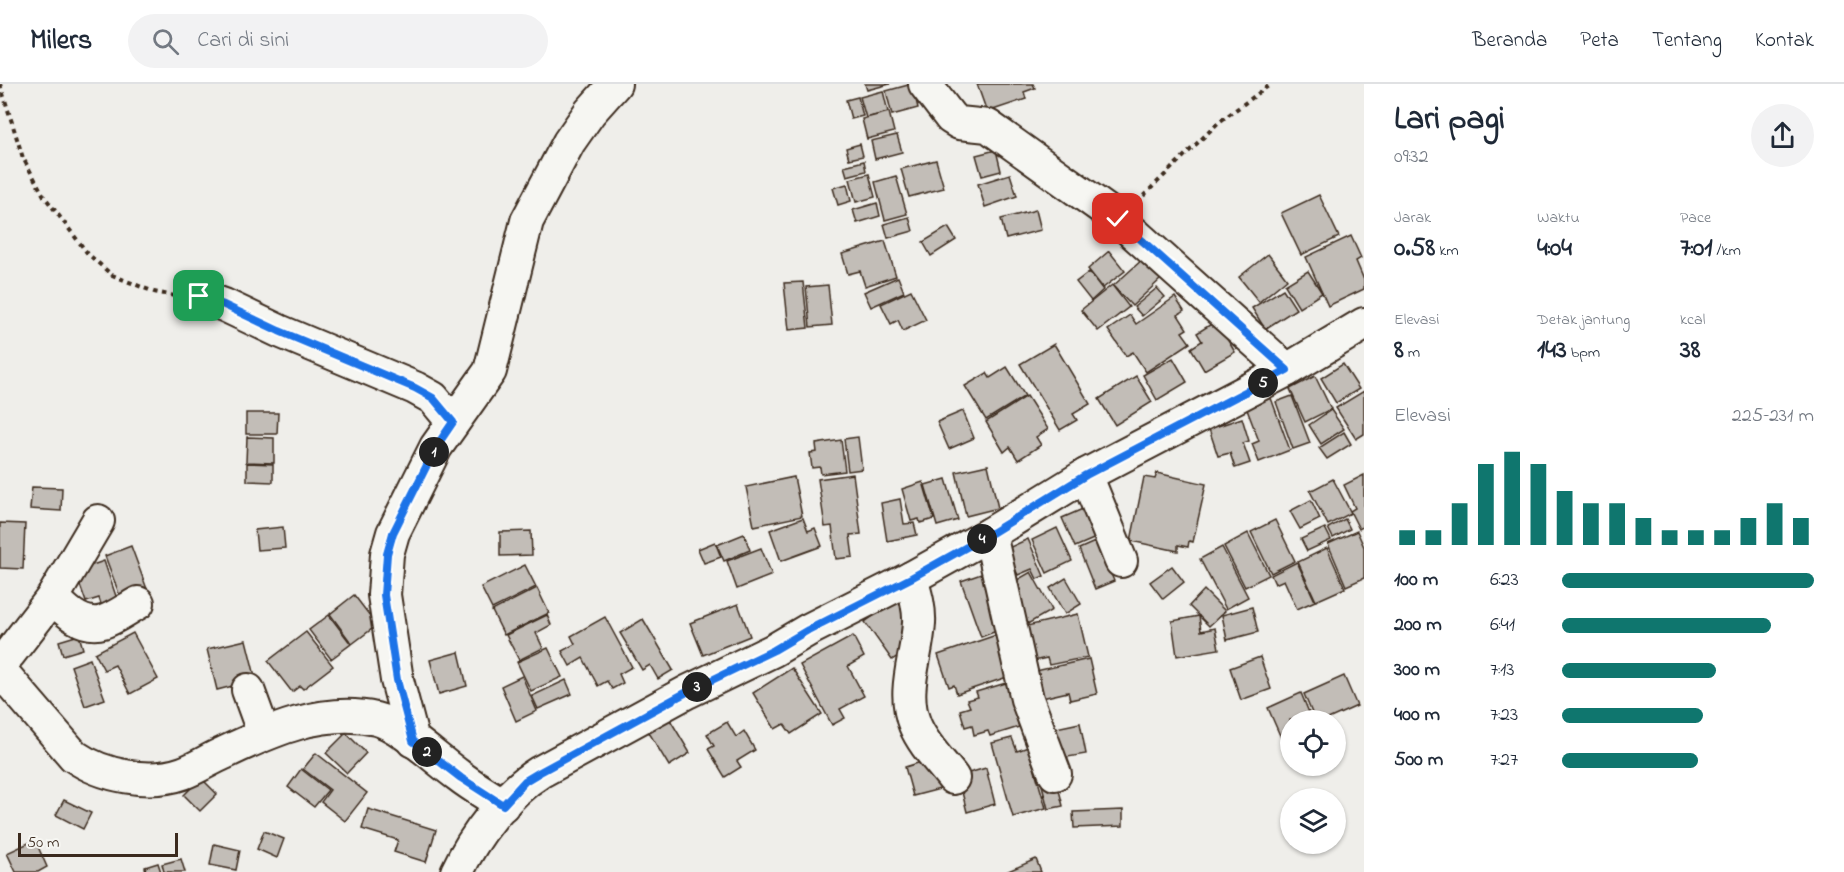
<!DOCTYPE html>
<html lang="id">
<meta charset="utf-8">
<style>
:root{--surface:#fff;--page:#f2f2f3;--text:#1f2937;--muted:#747a83;--line:#e0e1e3;--accent:#0f766e}
body{margin:0;font-family:"Indie Flower",sans-serif;background:var(--page);color:var(--text);height:100vh;display:flex;flex-direction:column;font-size:22px;white-space:nowrap}
*{box-sizing:border-box;margin:0}
p{font-size:20px;color:var(--muted)}
.icon{flex:none;width:33px;height:33px;fill:none;stroke:currentColor;stroke-width:2;stroke-linecap:round;stroke-linejoin:round}
.map{position:relative;flex:1;overflow:hidden}
.details{display:flex;flex-direction:column;background:var(--surface);width:480px}
.details>*{flex:none}
.controls{position:absolute;left:1280px;top:626px;display:grid;gap:12px}
.controls a{display:grid;place-items:center;width:66px;height:66px;border-radius:50%;background:var(--surface);box-shadow:0 2px 4px #0004;font-size:30px}
.scale{position:absolute;left:18px;bottom:15px;width:160px;box-sizing:border-box;padding-left:6px;border:3px solid #3b2a1e;border-top:0;font-size:16px;line-height:21px;white-space:nowrap;color:#3b2a1e;-webkit-text-stroke:4px #f6f6f2;paint-order:stroke}
.pin{position:absolute;display:grid;place-items:center;width:51px;height:51px;color:#fff;margin:-26px;border-radius:12px;box-shadow:0 3px 9px #0006}
.km{position:absolute;width:30px;height:30px;margin:-15px;border-radius:50%;background:#222;color:#fff;font-size:16px;line-height:30px;text-align:center}
.round{display:grid;place-items:center;flex:none;width:63px;height:63px;border-radius:32px;background:var(--page)}
.overview{display:flex;align-items:center;justify-content:space-between;height:102px;padding:0 30px}
h1{font-size:33px;font-weight:700;line-height:45px}
.stats{display:grid;grid-template-columns:repeat(3,1fr);gap:9px;height:102px;padding:6px 30px}
.stats div{display:grid;align-content:center}
.stats b{font-size:26px;font-weight:700}
.stats small{font-size:16px;font-weight:400}
.stats p{font-size:16px}
.chart{height:168px;padding:12px 30px}
.chart p{display:flex;justify-content:space-between}
.chart svg{width:100%;height:108px;margin-top:6px;stroke:var(--accent);stroke-width:6}
ul{padding:0 30px;list-style:none;font-size:20px}
li{display:grid;grid-template-columns:96px 72px 1fr;align-items:center;height:45px}
li i{height:15px;border-radius:8px;background:var(--accent)}
header{display:flex;align-items:center;gap:36px;box-sizing:border-box;height:84px;padding:0 30px;background:var(--surface);border-bottom:2px solid var(--line)}
header strong{font-size:28px}
nav{display:flex;gap:33px;margin-inline-start:auto;font-size:21px}
.search{width:420px;height:54px;background:var(--page);display:flex;align-items:center;gap:15px;box-sizing:border-box;padding:0 21px;border-radius:33px;color:var(--muted);font-size:22px}
main{display:flex;flex:1;min-height:0}
.map>svg:first-child{display:block}
.building{fill:#c2bdb7;stroke:#3b2a1e;stroke-width:1.5}
.lines{fill:none;stroke-linecap:round;stroke-linejoin:round}
.minor-casing{stroke:#3b2a1e;stroke-width:36}
.path{stroke:#3b2a1e;stroke-width:4;stroke-dasharray:4.5 4.5;stroke-linecap:butt}
.minor{stroke:#f6f6f2;stroke-width:32}
.route-casing{stroke:#fff;stroke-width:12}
.route{stroke:#1a73e8;stroke-width:8}
</style>
<header>
<strong>Milers</strong>
<div class="search"><svg class="icon" aria-label="search" viewBox="0 0 24 24"><circle cx="10" cy="10" r="6"/><path d="M15 15l6 6"/></svg>Cari di sini</div>
<nav><a>Beranda</a><a>Peta</a><a>Tentang</a><a>Kontak</a></nav>
</header>
<main>
<div class="map">
<svg width="1364" height="788" viewBox="0 0 1364 788">
<rect width="100%" height="100%" fill="#efeeea"/>
<filter id="ink" filterUnits="userSpaceOnUse"><feTurbulence type="fractalNoise" baseFrequency=".0167" numOctaves="2"/><feDisplacementMap in="SourceGraphic" scale="12" xChannelSelector="R" yChannelSelector="G"/><feConvolveMatrix kernelMatrix="1 2 1 2 8 2 1 2 1" color-interpolation-filters="sRGB"/></filter>
<g filter="url(#ink)">
<g class="building">
<polygon points="865,0 890,0 867,6"/>
<polygon points="912,0 918,24 892,31 886,7"/>
<polygon points="977,0 1033,0 1035,4 1024,8 1026,15 987,28"/>
<polygon points="883,7 888,28 866,34 860,13"/>
<polygon points="858,13 863,32 851,35 846,16"/>
<polygon points="889,28 894,48 867,55 862,35"/>
<polygon points="897,51 902,68 875,75 871,57"/>
<polygon points="860,60 863,72 849,75 846,64"/>
<polygon points="996,66 1001,87 982,92 976,71"/>
<polygon points="936,76 944,104 909,113 901,85"/>
<polygon points="864,77 866,87 847,92 844,82"/>
<polygon points="869,90 875,113 856,118 850,95"/>
<polygon points="1010,90 1017,112 985,123 978,100"/>
<polygon points="896,92 907,130 885,136 875,98"/>
<polygon points="847,100 851,117 838,121 833,104"/>
<polygon points="1319,111 1339,153 1301,171 1281,129"/>
<polygon points="877,119 880,132 857,139 853,126"/>
<polygon points="1036,126 1041,146 1006,155 1001,135"/>
<polygon points="909,133 913,147 888,154 884,140"/>
<polygon points="948,143 956,156 931,172 923,158"/>
<polygon points="1351,152 1361,174 1356,177 1364,196 1364,205 1328,222 1306,173"/>
<polygon points="885,157 896,192 865,202 860,187 848,190 842,170"/>
<polygon points="1109,167 1125,187 1103,204 1088,185"/>
<polygon points="1268,170 1287,195 1259,218 1239,193"/>
<polygon points="1143,175 1161,195 1132,222 1113,202"/>
<polygon points="1308,187 1322,209 1299,224 1285,201"/>
<polygon points="1089,188 1103,206 1091,217 1076,198"/>
<polygon points="898,193 904,208 871,223 864,208"/>
<polygon points="803,198 808,244 789,246 784,199"/>
<polygon points="828,201 832,241 810,243 806,203"/>
<polygon points="1112,201 1129,223 1098,247 1081,226"/>
<polygon points="1157,204 1165,213 1142,232 1134,223"/>
<polygon points="1283,205 1296,225 1265,245 1252,224"/>
<polygon points="911,206 926,236 903,247 898,236 891,240 881,220"/>
<polygon points="1175,213 1184,227 1178,231 1187,245 1182,248 1190,259 1146,288 1133,268 1126,272 1108,246 1130,231 1136,240"/>
<polygon points="1216,237 1235,268 1204,286 1191,264 1202,257 1197,249"/>
<polygon points="1054,260 1090,320 1073,330 1077,336 1060,346 1020,280"/>
<polygon points="1173,274 1187,298 1157,316 1143,291"/>
<polygon points="1343,280 1359,305 1336,319 1321,294"/>
<polygon points="1007,283 1025,312 986,336 965,302 987,289 990,294"/>
<polygon points="1136,292 1152,318 1115,341 1099,315"/>
<polygon points="1315,292 1331,325 1305,338 1290,305"/>
<polygon points="1364,307 1364,350 1356,355 1336,324"/>
<polygon points="1027,312 1048,345 1036,353 1041,361 1018,376 1010,363 1004,368 986,338"/>
<polygon points="1292,312 1310,359 1293,365 1276,318"/>
<polygon points="1271,314 1290,366 1259,378 1252,360 1259,357 1246,323"/>
<polygon points="1331,326 1344,345 1321,360 1309,341"/>
<polygon points="963,327 974,354 949,365 937,338"/>
<polygon points="246,329 278,329 277,350 246,350"/>
<polygon points="1242,334 1249,357 1243,359 1250,379 1235,384 1230,369 1218,372 1209,345"/>
<polygon points="1344,348 1351,360 1327,375 1319,364"/>
<polygon points="247,353 274,354 274,379 246,378"/>
<polygon points="858,353 862,385 848,387 844,355"/>
<polygon points="841,356 845,387 821,390 820,383 812,384 810,369 817,368 816,360"/>
<polygon points="247,379 273,380 273,398 247,397"/>
<polygon points="988,381 998,424 966,432 956,388"/>
<polygon points="1157,389 1206,400 1193,458 1189,457 1188,463 1178,461 1178,467 1131,457 1144,393 1155,395"/>
<polygon points="853,390 861,450 850,451 853,473 836,475 832,442 825,443 818,395"/>
<polygon points="1364,391 1364,442 1359,445 1350,427 1355,424 1344,401"/>
<polygon points="794,393 802,432 754,442 746,403"/>
<polygon points="946,395 958,436 937,442 925,401"/>
<polygon points="1333,395 1351,429 1328,441 1310,407"/>
<polygon points="923,398 934,435 920,439 919,435 911,437 902,405"/>
<polygon points="32,403 62,404 61,427 30,425"/>
<polygon points="900,415 904,440 914,439 917,451 887,457 881,419"/>
<polygon points="1311,416 1320,435 1300,445 1290,427"/>
<polygon points="1085,424 1098,453 1075,463 1062,434"/>
<polygon points="803,434 808,447 815,444 822,462 781,477 770,446"/>
<polygon points="1345,435 1350,445 1333,454 1328,444"/>
<polygon points="1275,436 1295,477 1271,489 1251,448"/>
<polygon points="0,439 25,440 23,485 0,484"/>
<polygon points="283,443 285,464 257,466 255,446"/>
<polygon points="1057,444 1072,477 1047,489 1032,456"/>
<polygon points="1325,444 1331,456 1307,467 1301,455"/>
<polygon points="531,447 532,471 500,472 500,448"/>
<polygon points="1357,447 1364,463 1364,494 1346,502 1328,460"/>
<polygon points="1248,449 1269,491 1245,503 1224,462"/>
<polygon points="744,450 750,466 724,477 717,461"/>
<polygon points="1028,455 1044,492 1037,495 1032,485 1018,491 1006,465"/>
<polygon points="1097,457 1114,497 1095,505 1079,465"/>
<polygon points="715,458 721,473 704,479 698,465"/>
<polygon points="131,462 147,505 121,515 105,472"/>
<polygon points="1222,463 1248,513 1226,525 1200,475"/>
<polygon points="761,464 772,491 737,505 727,477"/>
<polygon points="1327,464 1345,504 1316,517 1298,478"/>
<polygon points="104,477 118,518 102,523 99,514 86,518 75,487"/>
<polygon points="1297,478 1315,517 1297,525 1284,496 1275,500 1271,491"/>
<polygon points="525,481 536,503 492,525 481,503"/>
<polygon points="1172,482 1184,498 1163,515 1150,498"/>
<polygon points="987,488 1007,543 981,553 961,497"/>
<polygon points="1031,488 1052,526 1024,542 1003,504"/>
<polygon points="1066,494 1081,520 1065,530 1050,504"/>
<polygon points="537,504 549,529 504,551 492,527"/>
<polygon points="1204,506 1225,527 1209,542 1189,522"/>
<polygon points="354,511 377,541 352,560 330,530"/>
<polygon points="900,513 918,538 912,562 892,576 865,538"/>
<polygon points="738,520 750,552 703,571 690,539"/>
<polygon points="1252,523 1258,548 1227,556 1222,531"/>
<polygon points="1078,530 1088,573 1049,581 1047,574 1024,579 1018,551 1028,548 1027,542"/>
<polygon points="329,531 351,560 331,575 309,546"/>
<polygon points="547,531 551,541 536,549 543,564 519,576 506,551"/>
<polygon points="1199,532 1201,547 1215,544 1219,565 1177,572 1172,537"/>
<polygon points="605,533 632,583 619,590 623,599 612,605 607,597 598,602 583,574 570,582 562,567 575,560 571,552"/>
<polygon points="643,535 673,586 658,595 650,581 642,586 620,549"/>
<polygon points="306,548 333,582 303,605 300,602 292,608 268,577"/>
<polygon points="133,549 158,595 130,610 115,581 104,586 95,569"/>
<polygon points="1002,549 1016,590 957,610 954,601 949,603 938,571"/>
<polygon points="79,551 83,565 63,571 59,557"/>
<polygon points="853,552 864,573 848,582 864,612 840,625 845,634 832,641 800,581"/>
<polygon points="246,556 256,596 217,606 207,565"/>
<polygon points="548,564 562,593 531,607 517,578"/>
<polygon points="459,568 467,602 439,610 430,576"/>
<polygon points="1260,573 1271,605 1241,616 1230,584"/>
<polygon points="90,575 105,615 85,622 71,582"/>
<polygon points="1089,575 1097,610 1070,616 1068,608 1033,616 1027,589"/>
<polygon points="792,584 822,630 791,650 784,640 775,645 753,609"/>
<polygon points="522,592 537,627 516,637 501,602"/>
<polygon points="1344,592 1357,622 1326,636 1315,636 1304,610"/>
<polygon points="566,596 572,610 538,625 532,612"/>
<polygon points="1006,599 1019,643 990,652 988,647 974,651 972,641 965,643 960,626 970,623 967,616 978,613 976,608"/>
<polygon points="1301,609 1312,636 1290,636 1290,652 1282,656 1268,624"/>
<polygon points="669,634 690,669 669,682 648,647"/>
<polygon points="727,638 736,653 744,647 755,666 737,677 741,683 725,693 708,665 714,662 707,650"/>
<polygon points="1080,639 1086,670 1062,674 1056,644"/>
<polygon points="346,649 366,669 347,689 326,669"/>
<polygon points="1012,654 1017,667 1028,663 1046,724 1013,733 992,659"/>
<polygon points="316,669 367,709 345,737 321,718 330,706 303,685"/>
<polygon points="931,675 940,705 913,712 905,683"/>
<polygon points="986,684 995,720 967,728 958,692"/>
<polygon points="301,685 328,706 314,723 288,703"/>
<polygon points="201,694 217,710 200,727 184,711"/>
<polygon points="1057,698 1063,722 1048,725 1042,701"/>
<polygon points="64,716 91,729 83,745 56,731"/>
<polygon points="368,725 436,746 426,778 394,768 398,756 362,745"/>
<polygon points="1123,726 1123,742 1074,744 1073,728"/>
<polygon points="264,747 284,755 277,774 257,765"/>
<polygon points="35,756 47,783 38,788 16,788 7,769"/>
<polygon points="214,760 240,766 236,786 210,781"/>
<polygon points="181,775 185,788 164,788 162,780"/>
<polygon points="1036,775 1041,788 1006,788"/>
<polygon points="158,779 161,788 146,788 145,783"/>
</g>
<g class="lines">
<g class="minor-casing">
<g id="minor">
<polyline points="925,0 951,34 959,39 988,42 1118,135 1287,286"/>
<polyline points="199,212 224,221 279,247 415,304 433,314 453,338"/>
<polyline points="1086,391 1121,477"/>
<polyline points="990,450 1027,615 1055,690"/>
<path d="M911,494c4,14 9,30 8,45 -2,35 -18,68 -4,102 8,20 26,37 38,53"/>
<path d="M53,513c12,14 30,31 50,25 12,-4 24,-13 35,-19"/>
<polyline points="0,575 9,570 53,513 98,437"/>
<path d="M0,586l74,86c29,20 75,29 109,17 14,-5 27,-14 41,-20 46,-22 99,-46 152,-34 23,5 61,41 82,56 14,11 30,20 45,30"/>
<polyline points="248,606 264,650"/>
<polyline points="413,657 397,596 384,511 387,470 393,449 436,363 490,287 527,137 569,58 590,28 615,0"/>
<path d="M457,788c16,-35 50,-80 83,-100l147,-80 87,-42 34,-20 103,-52 79,-44 96,-59 201,-105 77,-46"/>
</g>
</g>
<g class="path">
<polyline points="0,0 23,74 44,112 88,170 112,191 154,208 175,212"/>
<polyline points="1137,118 1219,38 1271,0"/>
</g>
<use href="#minor" class="minor"/>
</g>
</g>
<g class="lines" filter="url(#ink)">
<g class="route-casing">
<polyline id="route" points="199,212 224,221 279,247 415,304 433,314 453,338 436,363 393,449 387,470 384,511 397,596 413,657 461,694 503,721 525,697 540,688 687,608 774,566 808,546 911,494 990,450 1086,391 1287,286 1118,135"/>
</g>
<use href="#route" class="route"/>
</g>
</svg>
<div class="controls">
<a><svg class="icon" aria-label="locate" viewBox="0 0 24 24"><circle cx="12" cy="12" r="6"/><path d="M12 2v4M12 18v4M2 12h4M18 12h4"/></svg></a>
<a><svg class="icon" aria-label="layers" viewBox="0 0 24 24"><path d="M12 4l9 5-9 5-9-5zM3 14l9 5 9-5"/></svg></a>
</div>
<div class="scale">50 m</div>
<div class="pin" style="left:199px;top:212px;background:#1e9e55"><svg class="icon" aria-label="arrive" viewBox="0 0 24 24"><path d="M6 21V4h12l-3 4 3 4H6"/></svg></div>
<div class="pin" style="left:1118px;top:135px;background:#d93025"><svg class="icon" aria-label="check" viewBox="0 0 24 24"><path d="M5 12l5 5 9-10"/></svg></div>
<b class="km" style="left:434px;top:368px">1</b>
<b class="km" style="left:427px;top:668px">2</b>
<b class="km" style="left:697px;top:603px">3</b>
<b class="km" style="left:982px;top:455px">4</b>
<b class="km" style="left:1263px;top:299px">5</b>
</div>
<section class="details">
<div class="overview"><div><h1>Lari pagi</h1><p>09:32</p></div><a class="round"><svg class="icon" aria-label="share" viewBox="0 0 24 24"><path d="M12 15V3M7 8l5-5 5 5M5 13v7h14v-7"/></svg></a></div>
<div class="stats">
<div><p>Jarak</p><b>0.58<small> km</small></b></div>
<div><p>Waktu</p><b>4:04</b></div>
<div><p>Pace</p><b>7:01<small> /km</small></b></div>
</div>
<div class="stats">
<div><p>Elevasi</p><b>8<small> m</small></b></div>
<div><p>Detak jantung</p><b>143<small> bpm</small></b></div>
<div><p>kcal</p><b>38</b></div>
</div>
<div class="chart"><p><span>Elevasi</span>225–231 m</p>
<svg viewBox="0 0 160 44" preserveAspectRatio="none"><path d="M5 44V38M15 44V38M25 44V27M35 44V11M45 44V6M55 44V11M65 44V22M75 44V27M85 44V27M95 44V33M105 44V38M115 44V38M125 44V38M135 44V33M145 44V27M155 44V33"/></svg>
</div>
<ul>
<li><b>100 m</b>6:23<i style="width:100%"></i></li>
<li><b>200 m</b>6:41<i style="width:83%"></i></li>
<li><b>300 m</b>7:13<i style="width:61%"></i></li>
<li><b>400 m</b>7:23<i style="width:56%"></i></li>
<li><b>500 m</b>7:27<i style="width:54%"></i></li>
</ul>
</section>
</main>
